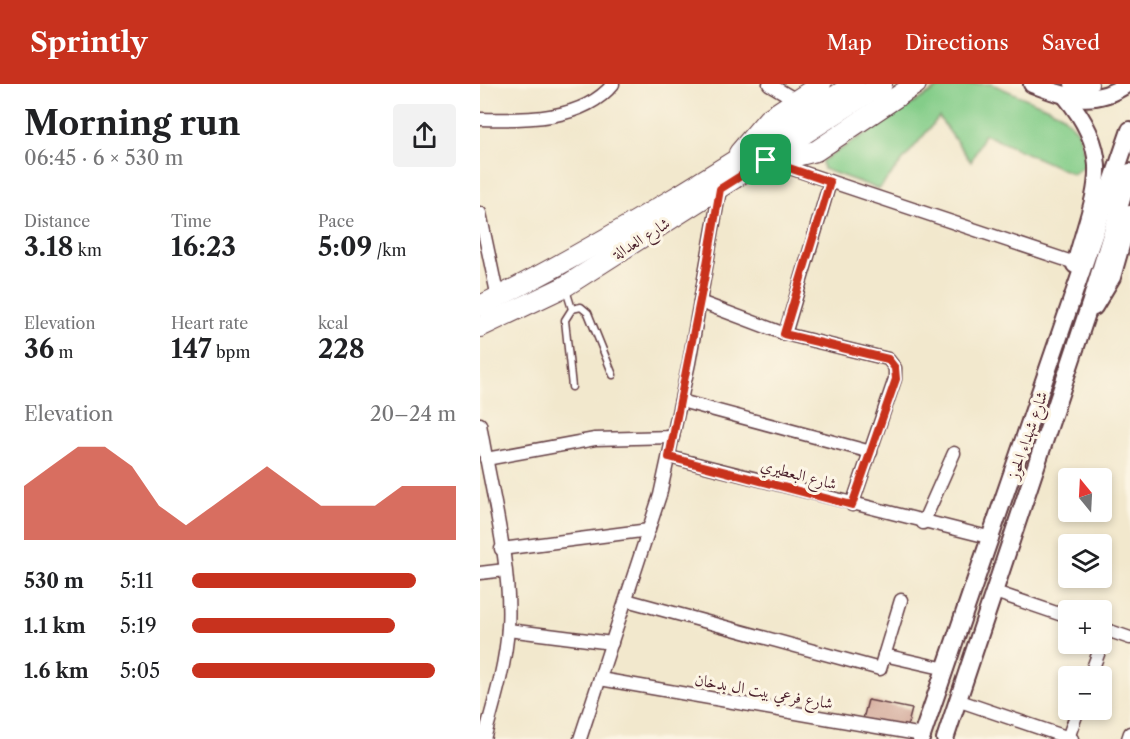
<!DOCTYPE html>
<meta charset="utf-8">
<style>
:root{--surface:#fff;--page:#f2f2f2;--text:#202124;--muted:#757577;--accent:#c8321e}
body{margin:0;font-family:"Libre Caslon Text",Amiri,serif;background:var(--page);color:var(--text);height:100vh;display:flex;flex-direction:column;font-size:22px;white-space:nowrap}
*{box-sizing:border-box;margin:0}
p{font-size:20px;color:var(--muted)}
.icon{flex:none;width:33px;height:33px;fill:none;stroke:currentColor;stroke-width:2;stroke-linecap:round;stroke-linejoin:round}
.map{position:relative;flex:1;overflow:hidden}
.drawer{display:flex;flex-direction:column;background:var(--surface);width:480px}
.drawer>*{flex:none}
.needle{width:39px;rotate:342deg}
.fabs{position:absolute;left:578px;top:384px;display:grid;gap:12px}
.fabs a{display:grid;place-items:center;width:54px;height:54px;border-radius:6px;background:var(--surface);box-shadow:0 3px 9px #0003;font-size:30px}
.pin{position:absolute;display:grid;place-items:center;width:51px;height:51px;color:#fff;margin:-26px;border-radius:12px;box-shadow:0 3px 9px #0006}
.round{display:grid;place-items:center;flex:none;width:63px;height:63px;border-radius:6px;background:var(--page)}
.overview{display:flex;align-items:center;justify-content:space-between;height:102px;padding:0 24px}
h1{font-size:33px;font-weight:700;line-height:45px}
.metrics{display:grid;grid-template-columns:repeat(3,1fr);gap:9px;height:102px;padding:6px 24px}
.metrics div{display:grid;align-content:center}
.metrics b{font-size:26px;font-weight:700}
.metrics small{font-size:16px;font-weight:400}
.metrics p{font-size:16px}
.chart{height:168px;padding:12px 24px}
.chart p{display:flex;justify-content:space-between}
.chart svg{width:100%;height:108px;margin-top:6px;fill:var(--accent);opacity:.7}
ul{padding:0 24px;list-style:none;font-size:20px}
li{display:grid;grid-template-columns:96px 72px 1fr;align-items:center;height:45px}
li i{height:15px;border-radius:8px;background:var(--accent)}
header{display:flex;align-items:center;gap:36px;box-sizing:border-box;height:84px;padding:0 30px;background:var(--accent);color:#fff}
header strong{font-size:28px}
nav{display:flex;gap:33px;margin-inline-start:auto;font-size:21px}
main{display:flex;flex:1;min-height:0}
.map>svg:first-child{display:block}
.green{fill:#84cd89;stroke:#67765a;stroke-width:1.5}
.building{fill:#ce9f90}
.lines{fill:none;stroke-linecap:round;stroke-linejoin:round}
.lane-casing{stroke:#633d43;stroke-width:9}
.street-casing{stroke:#633d43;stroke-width:15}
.secondary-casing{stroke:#633d43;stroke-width:20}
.primary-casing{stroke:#633d43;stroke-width:22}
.lane{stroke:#fff;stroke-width:6}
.street{stroke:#fff;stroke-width:12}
.secondary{stroke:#fff;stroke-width:16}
.primary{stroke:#fff;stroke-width:20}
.route-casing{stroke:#fff;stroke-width:12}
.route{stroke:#c8321e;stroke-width:8}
.labels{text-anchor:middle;stroke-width:6;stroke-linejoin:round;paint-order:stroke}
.street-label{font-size:16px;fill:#4a1f2b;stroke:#fcf5e5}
</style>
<header>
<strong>Sprintly</strong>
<nav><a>Map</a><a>Directions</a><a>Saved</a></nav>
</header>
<main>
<section class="drawer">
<div class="overview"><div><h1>Morning run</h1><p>06:45 · 6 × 530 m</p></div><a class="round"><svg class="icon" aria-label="share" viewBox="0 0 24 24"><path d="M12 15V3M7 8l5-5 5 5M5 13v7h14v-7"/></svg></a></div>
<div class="metrics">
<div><p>Distance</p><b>3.18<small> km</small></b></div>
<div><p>Time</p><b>16:23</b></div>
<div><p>Pace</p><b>5:09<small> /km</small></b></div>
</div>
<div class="metrics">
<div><p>Elevation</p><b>36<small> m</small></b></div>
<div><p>Heart rate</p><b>147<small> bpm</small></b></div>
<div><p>kcal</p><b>228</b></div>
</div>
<div class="chart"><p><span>Elevation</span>20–24 m</p>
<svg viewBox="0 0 160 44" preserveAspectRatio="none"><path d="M0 44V22L10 14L20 6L30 6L40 14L50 30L60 38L70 30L80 22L90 14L100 22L110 30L120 30L130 30L140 22L150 22L160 22V44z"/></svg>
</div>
<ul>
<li><b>530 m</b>5:11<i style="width:85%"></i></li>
<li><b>1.1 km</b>5:19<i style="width:77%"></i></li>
<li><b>1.6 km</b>5:05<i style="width:92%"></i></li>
</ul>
</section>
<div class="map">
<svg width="650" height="655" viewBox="0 0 650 655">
<rect width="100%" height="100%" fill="#fcf5e5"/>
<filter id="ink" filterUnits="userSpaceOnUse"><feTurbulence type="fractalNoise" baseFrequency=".0167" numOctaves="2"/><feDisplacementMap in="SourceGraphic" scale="12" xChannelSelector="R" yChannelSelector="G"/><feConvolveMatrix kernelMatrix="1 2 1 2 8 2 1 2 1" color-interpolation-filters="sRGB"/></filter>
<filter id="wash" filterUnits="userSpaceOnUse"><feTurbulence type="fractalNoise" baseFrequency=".008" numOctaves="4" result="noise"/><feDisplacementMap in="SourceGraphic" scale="24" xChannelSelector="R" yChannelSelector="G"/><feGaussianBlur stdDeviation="1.35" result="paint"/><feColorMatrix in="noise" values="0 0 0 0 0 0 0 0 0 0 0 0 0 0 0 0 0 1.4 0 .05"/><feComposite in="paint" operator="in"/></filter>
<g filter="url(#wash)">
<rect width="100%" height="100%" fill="#f2e8cd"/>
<polygon class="green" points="464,0 512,0 580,29 598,47 607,80 593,90 504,50 491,78 459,33 399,105 343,85 342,77"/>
<g id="blocks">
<polygon class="building" points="388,616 432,625 426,647 382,639"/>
</g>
</g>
<g filter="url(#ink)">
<use href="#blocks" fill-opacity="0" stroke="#633d43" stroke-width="1.5"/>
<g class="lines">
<g class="lane-casing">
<g id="lane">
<polyline points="86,206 92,225 85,236 92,303"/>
<polyline points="92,225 101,223 108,229 133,291"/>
</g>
</g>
<g class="street-casing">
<g id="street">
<polyline points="289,0 316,16"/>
<path d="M0,35c44,1 103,2 133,-35"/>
<polyline points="286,76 595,179"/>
<polyline points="0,129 18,214"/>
<polyline points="220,218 305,250 408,275 415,284 415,295 372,421"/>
<polyline points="305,250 350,98"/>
<polyline points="201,317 391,368"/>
<path d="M0,340c10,62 32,142 28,203 -2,37 -14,76 -24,112"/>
<polyline points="189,373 512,454"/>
<polyline points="6,375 115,355 193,353"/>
<polyline points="443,439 474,369"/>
<polyline points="21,465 169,446"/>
<polyline points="0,489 25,486"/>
<polyline points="515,508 588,533"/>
<polyline points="146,516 400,585 421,516"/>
<polyline points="621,544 650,554"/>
<polyline points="28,546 132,559"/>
<polyline points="404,571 466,585"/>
<polyline points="610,592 627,546"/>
<polyline points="120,595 443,651"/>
<polyline points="480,617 592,655"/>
<polyline points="588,654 598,626"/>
<polyline points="100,655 180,411 209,279 240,105"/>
<polyline points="648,655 650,649"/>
</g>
</g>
<g class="secondary-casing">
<g id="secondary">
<path d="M552,0c34,13 62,23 95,0"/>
<path d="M586,13c52,63 27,98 9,168"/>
<polyline points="614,223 632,193 650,130"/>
<polyline points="441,655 650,46"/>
<polyline points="465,655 611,217 650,88"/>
</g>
</g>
<g class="primary-casing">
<g id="primary">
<polyline points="595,0 608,0"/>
<polyline points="259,69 288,35 341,0"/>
<polyline points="296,69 312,73 336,67 436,0"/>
<path d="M0,222c128,-63 254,-144 374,-222"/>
<polyline points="0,243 84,203 402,0"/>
</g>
</g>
<use href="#lane" class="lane"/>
<use href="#street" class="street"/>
<use href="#secondary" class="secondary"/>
<use href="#primary" class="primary"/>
</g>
</g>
<g class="lines" filter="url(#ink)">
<g class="route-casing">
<polygon id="route" points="286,76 350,98 304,250 408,275 415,284 416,295 372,421 189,373 226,186 240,105"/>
</g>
<use href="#route" class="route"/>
</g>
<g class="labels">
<g class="street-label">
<text transform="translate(161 154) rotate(-32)" y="6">شارع العدالة</text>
<text transform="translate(547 351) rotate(-71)" y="6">شارع شهداء الحوز</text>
<text transform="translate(319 390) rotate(15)" y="6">شارع البعطيري</text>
<text transform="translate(284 607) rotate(10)" y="6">شارع فرعي بيت ال بدخان</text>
</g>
</g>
</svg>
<div class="fabs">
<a><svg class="needle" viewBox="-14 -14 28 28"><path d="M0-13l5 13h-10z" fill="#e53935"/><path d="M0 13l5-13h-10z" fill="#757577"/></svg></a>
<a><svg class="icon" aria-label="layers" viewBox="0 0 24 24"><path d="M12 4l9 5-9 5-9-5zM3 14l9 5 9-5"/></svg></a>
<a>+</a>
<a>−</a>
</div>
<div class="pin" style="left:286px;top:76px;background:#1e9e55"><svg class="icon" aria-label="arrive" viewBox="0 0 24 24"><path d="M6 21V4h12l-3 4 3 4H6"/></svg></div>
</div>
</main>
